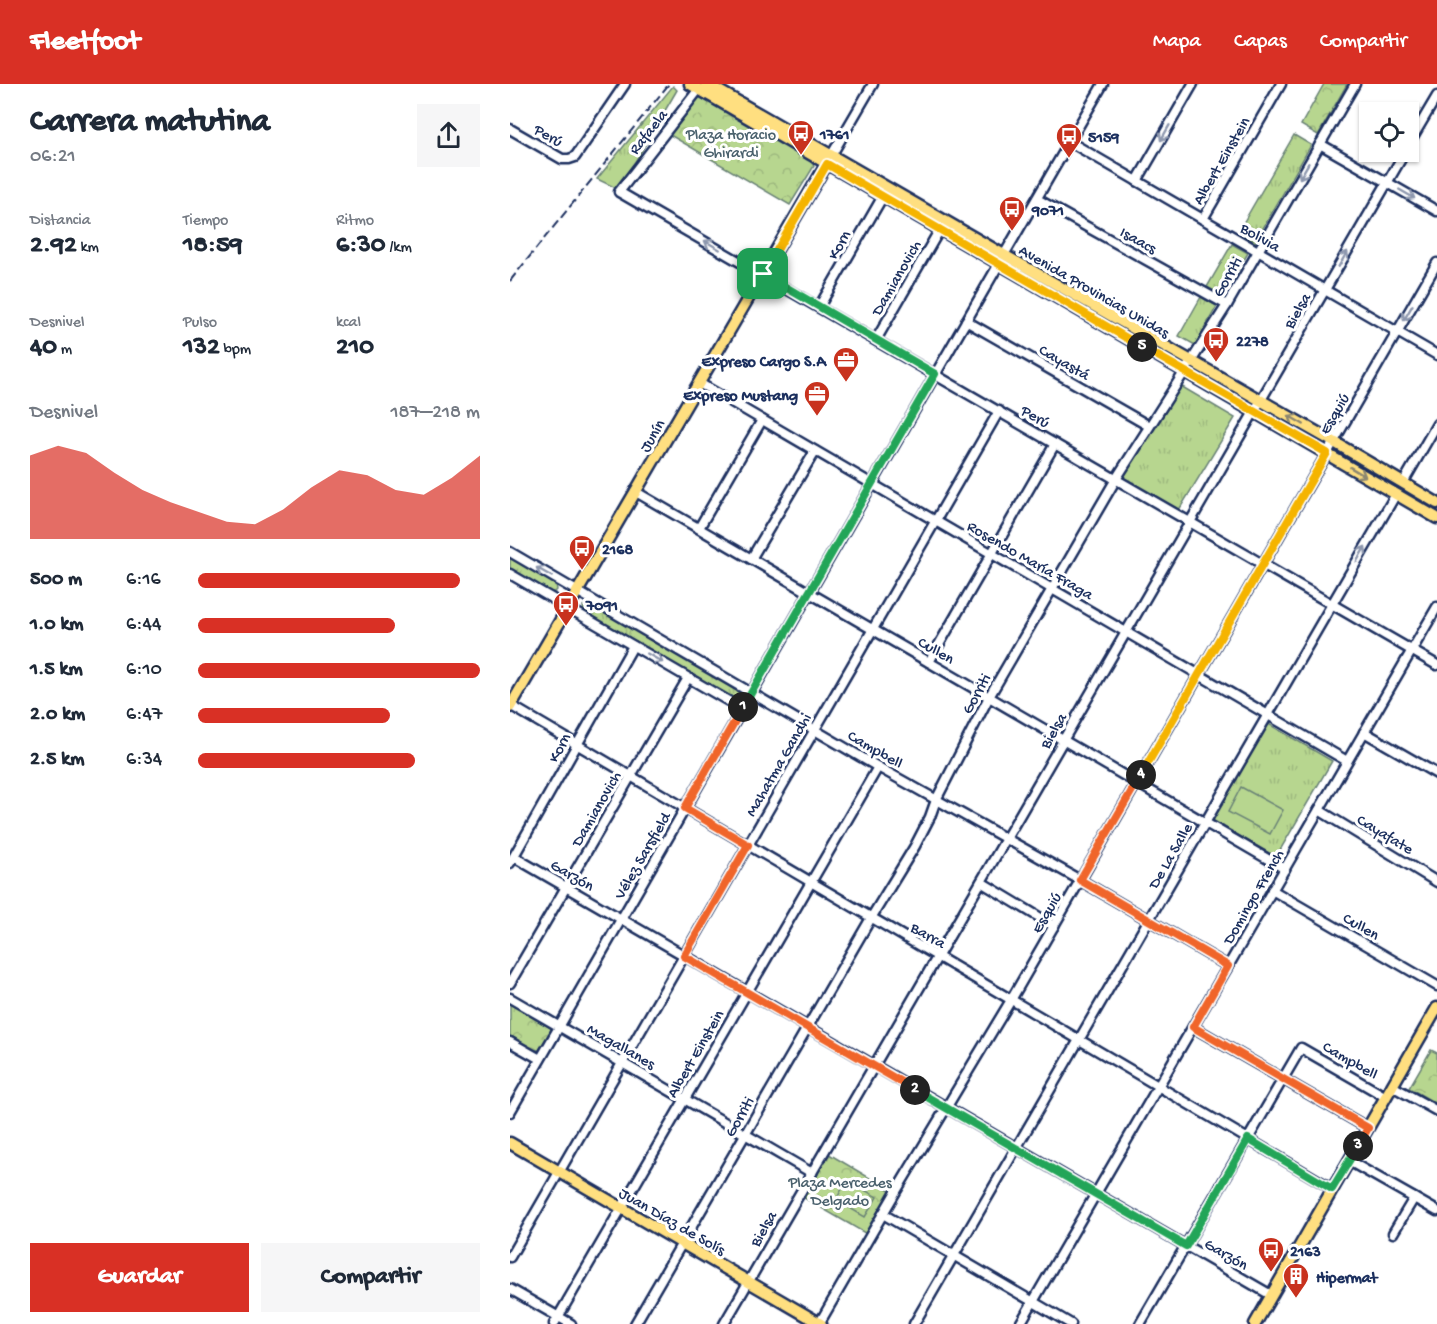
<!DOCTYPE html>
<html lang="es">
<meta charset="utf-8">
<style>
:root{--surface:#fff;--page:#f6f6f7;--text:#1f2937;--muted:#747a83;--accent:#d93025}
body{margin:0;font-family:"Gochi Hand",sans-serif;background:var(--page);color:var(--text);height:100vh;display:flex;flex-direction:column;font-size:22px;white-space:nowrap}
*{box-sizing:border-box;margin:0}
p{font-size:20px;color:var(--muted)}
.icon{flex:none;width:33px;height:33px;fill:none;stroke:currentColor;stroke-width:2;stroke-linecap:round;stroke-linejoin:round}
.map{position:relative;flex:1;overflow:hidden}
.panel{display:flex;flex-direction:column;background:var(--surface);width:510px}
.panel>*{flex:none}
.fabs{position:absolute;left:849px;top:18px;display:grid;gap:12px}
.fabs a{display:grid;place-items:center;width:60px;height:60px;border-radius:0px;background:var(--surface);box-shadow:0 2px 4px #0004;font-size:30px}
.pin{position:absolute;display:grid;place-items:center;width:51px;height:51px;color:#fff;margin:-26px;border-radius:12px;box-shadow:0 3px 9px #0006}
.km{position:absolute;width:30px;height:30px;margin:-15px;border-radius:50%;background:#222;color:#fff;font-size:16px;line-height:30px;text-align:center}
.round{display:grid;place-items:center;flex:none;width:63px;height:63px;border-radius:0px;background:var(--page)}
.summary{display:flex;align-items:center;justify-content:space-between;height:102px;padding:0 30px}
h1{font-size:33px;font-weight:700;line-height:45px}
.metrics{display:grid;grid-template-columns:repeat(3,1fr);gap:9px;height:102px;padding:6px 30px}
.metrics div{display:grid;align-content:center}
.metrics b{font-size:26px;font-weight:700}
.metrics small{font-size:16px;font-weight:400}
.metrics p{font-size:16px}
.chart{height:168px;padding:12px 30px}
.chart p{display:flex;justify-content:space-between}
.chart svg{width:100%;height:108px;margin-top:6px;fill:var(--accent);opacity:.7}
.action{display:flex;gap:12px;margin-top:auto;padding:12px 30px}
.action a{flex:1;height:69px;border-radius:0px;background:var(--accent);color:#fff;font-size:24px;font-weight:700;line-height:69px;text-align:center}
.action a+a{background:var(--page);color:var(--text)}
ul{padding:0 30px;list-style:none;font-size:20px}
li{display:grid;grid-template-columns:96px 72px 1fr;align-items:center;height:45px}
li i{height:15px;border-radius:8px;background:var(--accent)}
header{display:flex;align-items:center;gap:36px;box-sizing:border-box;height:84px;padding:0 30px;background:var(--accent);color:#fff}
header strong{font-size:28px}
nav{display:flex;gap:33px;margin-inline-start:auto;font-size:21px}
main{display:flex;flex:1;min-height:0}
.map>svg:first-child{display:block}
.grass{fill:url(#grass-tufts);stroke:#698276;stroke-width:1.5}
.park{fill:url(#park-crowns);stroke:#698276;stroke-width:1.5}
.pitch{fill:#b7d68f;stroke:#698276;stroke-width:1.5}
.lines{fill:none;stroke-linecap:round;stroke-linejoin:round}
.minor-casing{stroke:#1b2f5e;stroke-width:13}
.major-casing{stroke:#1b2f5e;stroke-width:15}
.minor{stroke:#fff;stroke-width:8}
.major{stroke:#ffdf80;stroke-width:10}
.rail{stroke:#1b2f5e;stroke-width:2;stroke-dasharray:9 4.5;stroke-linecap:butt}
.oneway{stroke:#8d97ae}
.oneway2{stroke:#8d876f}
.split-1-casing{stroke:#fff;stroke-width:12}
.split-2-casing{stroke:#fff;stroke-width:12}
.split-3-casing{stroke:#fff;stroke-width:12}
.split-4-casing{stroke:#fff;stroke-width:12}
.split-5-casing{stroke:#fff;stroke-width:12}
.split-6-casing{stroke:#fff;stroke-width:12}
.split-1{stroke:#22a559;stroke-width:8}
.split-2{stroke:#f0652b;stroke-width:8}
.split-3{stroke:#22a559;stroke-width:8}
.split-4{stroke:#f0652b;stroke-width:8}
.split-5{stroke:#f5b400;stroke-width:8}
.split-6{stroke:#f5b400;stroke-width:8}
.labels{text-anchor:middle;stroke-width:6;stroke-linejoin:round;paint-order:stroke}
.street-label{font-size:16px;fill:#1b2f5e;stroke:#fff}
.park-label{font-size:16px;fill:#4a616d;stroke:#fff}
.poi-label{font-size:16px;font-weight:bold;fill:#1b2f5e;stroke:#fff;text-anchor:start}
</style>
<header>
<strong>Fleetfoot</strong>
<nav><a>Mapa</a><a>Capas</a><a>Compartir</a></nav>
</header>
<main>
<section class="panel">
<div class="summary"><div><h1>Carrera matutina</h1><p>06:21</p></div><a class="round"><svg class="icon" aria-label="share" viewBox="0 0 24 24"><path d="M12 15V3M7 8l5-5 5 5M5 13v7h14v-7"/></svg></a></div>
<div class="metrics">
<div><p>Distancia</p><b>2.92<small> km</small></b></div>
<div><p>Tiempo</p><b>18:59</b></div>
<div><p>Ritmo</p><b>6:30<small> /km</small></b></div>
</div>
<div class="metrics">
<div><p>Desnivel</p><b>40<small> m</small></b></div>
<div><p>Pulso</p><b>132<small> bpm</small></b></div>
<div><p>kcal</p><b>210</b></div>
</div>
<div class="chart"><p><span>Desnivel</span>187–218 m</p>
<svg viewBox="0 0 160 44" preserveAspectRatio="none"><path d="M0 44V10L10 6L20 9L30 17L40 24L50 29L60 33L70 37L80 38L90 32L100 23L110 16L120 18L130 24L140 26L150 19L160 10V44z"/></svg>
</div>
<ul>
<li><b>500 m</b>6:16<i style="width:93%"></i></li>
<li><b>1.0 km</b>6:44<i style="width:70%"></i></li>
<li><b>1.5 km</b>6:10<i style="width:100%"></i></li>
<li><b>2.0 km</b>6:47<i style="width:68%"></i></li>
<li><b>2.5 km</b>6:34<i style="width:77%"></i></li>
</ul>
<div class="action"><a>Guardar</a><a>Compartir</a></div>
</section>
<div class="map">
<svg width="927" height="1240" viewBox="0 0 927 1240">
<defs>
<pattern id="grass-tufts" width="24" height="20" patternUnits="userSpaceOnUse" patternTransform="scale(1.5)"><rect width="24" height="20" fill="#b7d68f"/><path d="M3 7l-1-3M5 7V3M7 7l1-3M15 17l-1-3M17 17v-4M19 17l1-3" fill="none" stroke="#9db87e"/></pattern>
<pattern id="park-crowns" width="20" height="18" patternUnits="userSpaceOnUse" patternTransform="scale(1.5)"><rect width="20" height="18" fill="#b7d68f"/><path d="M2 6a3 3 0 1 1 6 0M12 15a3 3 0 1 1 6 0" fill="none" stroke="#9db87e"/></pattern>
</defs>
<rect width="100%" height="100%" fill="#fff"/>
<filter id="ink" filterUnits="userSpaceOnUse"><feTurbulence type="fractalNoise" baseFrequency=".0167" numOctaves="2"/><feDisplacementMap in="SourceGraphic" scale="12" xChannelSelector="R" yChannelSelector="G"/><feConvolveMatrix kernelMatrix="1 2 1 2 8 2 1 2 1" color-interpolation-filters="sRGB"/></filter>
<g filter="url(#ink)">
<g class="grass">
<polygon points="163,2 167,6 125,78 106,104 87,95"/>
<polygon points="784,51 801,61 745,158 728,148"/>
<polygon points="722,160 738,169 713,212 697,203"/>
<polygon points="691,213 707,222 685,261 669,252"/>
<polygon points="669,301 725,334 669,426 612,394"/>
<polygon points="0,473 42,498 46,500 47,506 45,508 38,508 0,486"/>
<polygon points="78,519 230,606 230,609 227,615 223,615 74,529 73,522"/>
<polygon points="757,639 822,677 766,773 702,736"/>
</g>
<g class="park">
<polygon points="814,0 837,0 808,51 791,41"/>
<polygon points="190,11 299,75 304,82 280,121 160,51"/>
<polygon points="0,918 41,943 41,946 29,966 21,965 0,953"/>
<polygon points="921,966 927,969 927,1020 899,1004"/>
<polygon points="314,1067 385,1109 360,1152 289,1111"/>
</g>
<g class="pitch">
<polygon points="731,703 773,726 760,750 718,728"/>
<polygon points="337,1096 367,1113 355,1133 326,1116"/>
</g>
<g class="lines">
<g class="minor-casing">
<g id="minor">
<polyline points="189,5 109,108 927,581"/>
<polyline points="0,45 52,75 59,75 65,73 115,0"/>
<polyline points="560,58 927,271"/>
<polyline points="810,60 927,127"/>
<polyline points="898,61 927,12"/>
<polyline points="321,72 363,0"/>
<polyline points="627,97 683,0"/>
<polyline points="527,115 717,221"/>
<polyline points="693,135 771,0"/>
<polyline points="494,171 593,0"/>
<polyline points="309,223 373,112"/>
<polyline points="456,237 639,342"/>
<polyline points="366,256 430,145"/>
<polyline points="189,299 837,677"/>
<polyline points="893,399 927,340"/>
<polyline points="126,408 775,785"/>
<polyline points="189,444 252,336"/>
<polyline points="0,468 368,683 570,796 718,882"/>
<polyline points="241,475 305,367"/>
<polyline points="0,490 232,625"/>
<polyline points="419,578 545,360"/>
<polyline points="0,621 823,1105"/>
<polyline points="854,648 927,690"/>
<polyline points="809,726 927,798"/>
<polyline points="4,773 761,1211"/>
<polyline points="0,779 123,562"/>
<polyline points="471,798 544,842"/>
<polyline points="762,806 927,902"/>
<polyline points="0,899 178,594"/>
<polyline points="0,914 302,1089"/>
<polyline points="683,943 858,1044"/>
<polyline points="0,958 30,975"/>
<polyline points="882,1002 927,1027"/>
<polyline points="0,1028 489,180"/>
<polyline points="839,1077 927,1127"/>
<polyline points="373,1130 561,1240"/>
<polyline points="883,1149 904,1114"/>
<polyline points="0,1173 489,327"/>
<polyline points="0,1205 61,1240"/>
<polyline points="44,1240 368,683"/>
<polyline points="125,1240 361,834 405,762 420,733 426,716 479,613 606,395 717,221 845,0"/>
<polyline points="214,1240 895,68"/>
<polyline points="309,1240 385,1109 501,916 927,179"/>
<polyline points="404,1240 886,410"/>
<polyline points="510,1240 927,523"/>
<polyline points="630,1240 791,964 876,1013"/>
</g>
</g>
<g class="major-casing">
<g id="major">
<polyline points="180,0 927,434"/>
<polyline points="197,0 494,171 824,358 927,419"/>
<polyline points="0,623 320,74"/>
<polyline points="0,1059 311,1240"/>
<polyline points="745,1240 927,924"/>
</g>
</g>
<use href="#minor" class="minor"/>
<use href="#major" class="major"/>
<polyline class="rail" points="0,197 159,0"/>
</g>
<defs><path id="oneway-shaft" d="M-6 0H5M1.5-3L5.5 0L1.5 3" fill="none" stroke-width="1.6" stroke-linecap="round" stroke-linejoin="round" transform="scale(1.5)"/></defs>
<g class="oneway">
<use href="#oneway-shaft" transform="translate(655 49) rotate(120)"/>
<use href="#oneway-shaft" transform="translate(794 87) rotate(120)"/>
<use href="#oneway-shaft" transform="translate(897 110) rotate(30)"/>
<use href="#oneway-shaft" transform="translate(202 161) rotate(-150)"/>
<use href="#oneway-shaft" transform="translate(833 175) rotate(-60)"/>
<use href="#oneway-shaft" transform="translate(898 229) rotate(120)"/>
<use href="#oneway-shaft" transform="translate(851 470) rotate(-60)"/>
<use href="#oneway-shaft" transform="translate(34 488) rotate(-150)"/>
<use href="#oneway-shaft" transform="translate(145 574) rotate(30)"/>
</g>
<g class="oneway2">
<use href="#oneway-shaft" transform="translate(786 336) rotate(-150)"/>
<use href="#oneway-shaft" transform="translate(848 388) rotate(31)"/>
</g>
</g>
<g class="lines" filter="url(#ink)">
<g class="split-1-casing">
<polyline id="split-1" points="233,623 425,290 253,190"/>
</g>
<g class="split-2-casing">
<polyline id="split-2" points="233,623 175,724 238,761 174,872 405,1006"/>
</g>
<g class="split-3-casing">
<polyline id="split-3" points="405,1006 676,1162 738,1055 822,1105 848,1062"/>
</g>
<g class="split-4-casing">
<polyline id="split-4" points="631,691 570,796 718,882 683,943 858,1044 848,1062"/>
</g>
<g class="split-5-casing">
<polyline id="split-5" points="631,691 817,369 632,263"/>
</g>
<g class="split-6-casing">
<polyline id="split-6" points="253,190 317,80 632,263"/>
</g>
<use href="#split-1" class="split-1"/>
<use href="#split-2" class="split-2"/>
<use href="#split-3" class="split-3"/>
<use href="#split-4" class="split-4"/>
<use href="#split-5" class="split-5"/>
<use href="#split-6" class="split-6"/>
</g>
<defs>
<g id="bus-pin" transform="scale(1.35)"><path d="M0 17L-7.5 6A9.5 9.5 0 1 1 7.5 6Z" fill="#c8321e" stroke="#fff"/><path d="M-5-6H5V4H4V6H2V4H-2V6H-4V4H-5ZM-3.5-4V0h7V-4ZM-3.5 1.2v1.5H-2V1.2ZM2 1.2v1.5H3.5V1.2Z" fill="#fff"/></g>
<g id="office-pin" transform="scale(1.35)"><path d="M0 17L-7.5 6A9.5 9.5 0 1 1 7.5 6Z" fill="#c8321e" stroke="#fff"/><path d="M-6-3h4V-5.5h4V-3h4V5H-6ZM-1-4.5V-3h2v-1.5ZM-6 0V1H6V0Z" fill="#fff"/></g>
<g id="building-pin" transform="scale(1.35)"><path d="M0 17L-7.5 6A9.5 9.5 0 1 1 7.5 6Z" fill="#c8321e" stroke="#fff"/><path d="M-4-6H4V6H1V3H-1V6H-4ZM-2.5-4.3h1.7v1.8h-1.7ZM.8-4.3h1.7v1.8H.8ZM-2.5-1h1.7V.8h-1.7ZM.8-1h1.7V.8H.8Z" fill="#fff"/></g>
</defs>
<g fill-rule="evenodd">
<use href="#bus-pin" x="291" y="49"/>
<use href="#bus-pin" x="559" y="52"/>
<use href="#bus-pin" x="502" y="125"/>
<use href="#bus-pin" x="706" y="256"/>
<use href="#office-pin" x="336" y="276"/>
<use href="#office-pin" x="307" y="310"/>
<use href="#bus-pin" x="72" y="464"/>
<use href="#bus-pin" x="56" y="520"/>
<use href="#bus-pin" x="761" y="1166"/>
<use href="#building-pin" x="786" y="1192"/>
</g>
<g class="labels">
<g class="street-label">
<text transform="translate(137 47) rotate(-52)" y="6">Rafaela</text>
<text transform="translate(39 50) rotate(30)" y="6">Perú</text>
<text transform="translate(710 76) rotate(-60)" y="6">Albert Einstein</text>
<text transform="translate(751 152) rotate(30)" y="6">Bolivia</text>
<text transform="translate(629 155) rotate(29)" y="6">Isaacs</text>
<text transform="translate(328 160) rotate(-60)" y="6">Korn</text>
<text transform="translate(716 192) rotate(-60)" y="6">Gorriti</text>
<text transform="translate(385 193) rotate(-60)" y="6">Damianovich</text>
<text transform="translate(585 206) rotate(30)" y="6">Avenida Provincias Unidas</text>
<text transform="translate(786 226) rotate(-60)" y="6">Bielsa</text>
<text transform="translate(555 277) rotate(30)" y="6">Cayastá</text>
<text transform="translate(823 329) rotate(-60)" y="6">Esquiú</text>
<text transform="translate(526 331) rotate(30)" y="6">Perú</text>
<text transform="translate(141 351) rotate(-60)" y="6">Junín</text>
<text transform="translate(521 475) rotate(30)" y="6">Rosendo María Fraga</text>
<text transform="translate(427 565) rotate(30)" y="6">Cullen</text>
<text transform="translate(465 609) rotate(-61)" y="6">Gorriti</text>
<text transform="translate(542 646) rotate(-60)" y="6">Bielsa</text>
<text transform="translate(48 663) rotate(-61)" y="6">Korn</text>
<text transform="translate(366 664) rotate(30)" y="6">Campbell</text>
<text transform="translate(267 680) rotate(-60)" y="6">Mahatma Gandhi</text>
<text transform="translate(85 724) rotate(-60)" y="6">Damianovich</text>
<text transform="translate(876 749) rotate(31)" y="6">Cayafate</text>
<text transform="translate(131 771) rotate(-60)" y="6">Vélez Sarsfield</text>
<text transform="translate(659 771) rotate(-60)" y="6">De La Salle</text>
<text transform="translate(63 790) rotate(30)" y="6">Garzón</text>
<text transform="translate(742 812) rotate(-60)" y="6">Domingo French</text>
<text transform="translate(535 828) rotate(-60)" y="6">Esquiú</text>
<text transform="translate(852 841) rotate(30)" y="6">Cullen</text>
<text transform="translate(419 850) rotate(30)" y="6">Barra</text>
<text transform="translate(112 961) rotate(30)" y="6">Magallanes</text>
<text transform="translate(184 969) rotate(-60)" y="6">Albert Einstein</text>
<text transform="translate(841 975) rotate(30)" y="6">Campbell</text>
<text transform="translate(228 1032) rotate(-60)" y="6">Gorriti</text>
<text transform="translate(163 1136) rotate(30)" y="6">Juan Díaz de Solís</text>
<text transform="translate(252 1144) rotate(-60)" y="6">Bielsa</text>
<text transform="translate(717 1169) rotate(30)" y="6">Garzón</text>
</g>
<g class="park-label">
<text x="221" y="55">Plaza Horacio<tspan x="221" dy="18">Ghirardi</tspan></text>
<text x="330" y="1103">Plaza Mercedes<tspan x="330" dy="18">Delgado</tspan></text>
</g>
<g class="poi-label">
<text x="310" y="55">1761</text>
<text x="578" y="58">5159</text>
<text x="522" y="131">9071</text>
<text x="726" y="262">2278</text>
<text x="316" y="282" text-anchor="end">Expreso Cargo S.A</text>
<text x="288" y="316" text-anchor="end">Expreso Mustang</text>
<text x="92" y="470">2168</text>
<text x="76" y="526">7091</text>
<text x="780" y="1172">2163</text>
<text x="806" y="1198">Hipermat</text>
</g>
</g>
</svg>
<div class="fabs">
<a><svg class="icon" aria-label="locate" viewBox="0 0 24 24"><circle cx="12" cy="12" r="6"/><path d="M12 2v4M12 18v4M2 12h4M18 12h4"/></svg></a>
</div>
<div class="pin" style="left:253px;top:190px;background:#1e9e55"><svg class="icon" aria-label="arrive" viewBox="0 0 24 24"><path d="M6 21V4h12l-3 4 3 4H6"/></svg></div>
<b class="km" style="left:233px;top:623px">1</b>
<b class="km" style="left:405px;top:1006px">2</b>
<b class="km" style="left:848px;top:1062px">3</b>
<b class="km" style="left:631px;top:691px">4</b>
<b class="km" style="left:632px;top:263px">5</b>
</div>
</main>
